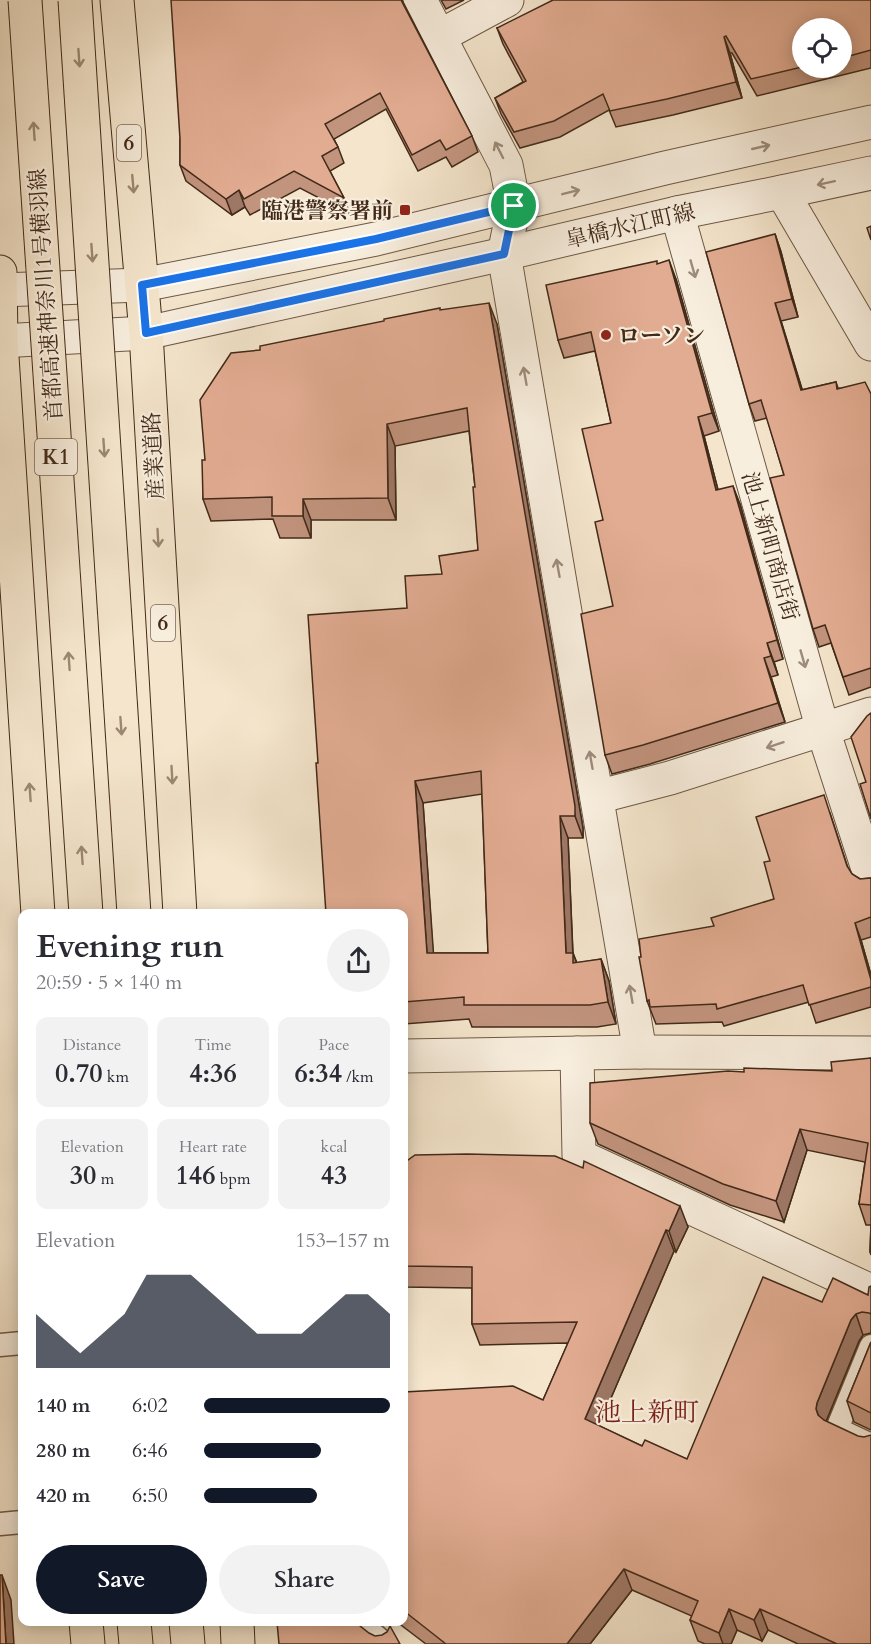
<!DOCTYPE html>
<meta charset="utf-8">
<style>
:root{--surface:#fff;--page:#f2f2f3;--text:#2b2b33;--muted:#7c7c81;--accent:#111827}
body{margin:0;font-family:Cardo,"Noto Serif JP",serif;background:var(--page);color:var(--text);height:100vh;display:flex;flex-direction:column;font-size:22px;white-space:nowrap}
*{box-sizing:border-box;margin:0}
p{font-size:20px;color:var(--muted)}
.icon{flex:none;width:33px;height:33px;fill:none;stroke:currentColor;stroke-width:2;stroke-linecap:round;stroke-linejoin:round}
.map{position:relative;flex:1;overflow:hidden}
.details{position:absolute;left:18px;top:909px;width:390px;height:717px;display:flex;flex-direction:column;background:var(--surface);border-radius:12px;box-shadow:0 3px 15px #0003}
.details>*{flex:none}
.controls{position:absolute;left:792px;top:18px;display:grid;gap:12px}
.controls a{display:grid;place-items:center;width:60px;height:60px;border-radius:50%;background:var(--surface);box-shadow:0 3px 15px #0003;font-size:30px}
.pin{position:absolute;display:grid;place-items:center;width:51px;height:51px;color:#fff;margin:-26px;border:3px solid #fff;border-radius:50%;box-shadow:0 2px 6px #0007}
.round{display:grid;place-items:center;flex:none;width:63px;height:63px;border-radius:32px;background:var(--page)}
.head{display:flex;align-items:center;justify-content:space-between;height:102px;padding:0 18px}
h1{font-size:33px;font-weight:700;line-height:45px}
.figures{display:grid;grid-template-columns:repeat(3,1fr);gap:9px;height:102px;padding:6px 18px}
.figures div{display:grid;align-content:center;border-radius:12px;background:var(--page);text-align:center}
.figures b{font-size:26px;font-weight:700}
.figures small{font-size:16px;font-weight:400}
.figures p{font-size:16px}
.chart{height:168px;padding:12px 18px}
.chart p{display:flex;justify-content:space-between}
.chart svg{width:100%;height:108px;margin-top:6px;fill:var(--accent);opacity:.7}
.action{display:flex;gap:12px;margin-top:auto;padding:12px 18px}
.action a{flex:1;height:69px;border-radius:36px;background:var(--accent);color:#fff;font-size:24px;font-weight:700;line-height:69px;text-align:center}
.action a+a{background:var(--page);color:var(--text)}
ul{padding:0 18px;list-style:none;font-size:20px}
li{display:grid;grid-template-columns:96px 72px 1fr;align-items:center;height:45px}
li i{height:15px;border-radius:8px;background:var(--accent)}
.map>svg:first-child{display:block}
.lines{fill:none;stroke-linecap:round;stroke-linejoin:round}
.service-casing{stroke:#6e5946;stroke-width:25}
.minor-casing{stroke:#6e5946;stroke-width:35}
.tertiary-casing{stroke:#6e5946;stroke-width:35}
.primary-casing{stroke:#422a19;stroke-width:35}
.motorway-casing{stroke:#422a19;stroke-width:35}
.service{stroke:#f8eede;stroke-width:22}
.minor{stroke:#f8eede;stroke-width:33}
.tertiary{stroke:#f8eede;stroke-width:33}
.primary{stroke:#f4e5cc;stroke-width:33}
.motorway{stroke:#f4e5cc;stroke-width:33}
.motorway-bridge-casing{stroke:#422a19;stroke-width:35;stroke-linecap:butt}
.motorway-bridge{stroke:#f4e5cc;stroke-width:33}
.wall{fill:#c2947e;stroke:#422a19;stroke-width:1.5;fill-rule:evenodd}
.shaded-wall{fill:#9e7866;stroke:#422a19;stroke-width:1.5}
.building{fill:#e2ac92;stroke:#422a19;stroke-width:1.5;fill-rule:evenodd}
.oneway{stroke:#9b8872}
.oneway2{stroke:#9d8c7c}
.route-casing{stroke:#fff;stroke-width:12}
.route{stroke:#1a73e8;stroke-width:8}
.poi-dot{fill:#8f2418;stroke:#f8eede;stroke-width:2}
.labels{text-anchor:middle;stroke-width:4.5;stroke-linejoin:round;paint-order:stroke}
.shield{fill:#f8eede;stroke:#796554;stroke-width:1.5}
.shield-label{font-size:21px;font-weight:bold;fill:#422a19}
.poi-label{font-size:22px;font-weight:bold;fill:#422a19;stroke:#f8eede;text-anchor:end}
.street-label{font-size:22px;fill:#422a19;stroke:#f8eede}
.quarter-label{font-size:26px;fill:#7a1f14;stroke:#f8eede}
</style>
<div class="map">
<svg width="871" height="1644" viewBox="0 0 871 1644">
<rect width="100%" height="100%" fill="#f4e5cc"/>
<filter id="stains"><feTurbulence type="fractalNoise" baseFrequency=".00333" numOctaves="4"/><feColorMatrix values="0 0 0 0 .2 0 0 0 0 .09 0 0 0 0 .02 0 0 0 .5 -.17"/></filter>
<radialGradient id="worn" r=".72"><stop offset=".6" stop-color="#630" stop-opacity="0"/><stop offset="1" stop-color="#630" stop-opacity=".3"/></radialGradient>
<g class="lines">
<g class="service-casing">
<g id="service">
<polyline points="0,1345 22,1343"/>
<polyline points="871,1346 837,1429 871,1445"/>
<polyline points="0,1524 22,1522"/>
<polyline points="353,1622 364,1626 385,1644"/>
</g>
</g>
<g class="minor-casing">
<g id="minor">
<polyline points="420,0 506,165 514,206 504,254 640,1052"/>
<polyline points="440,36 507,0"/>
<polyline points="677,213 823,730 871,878"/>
<polyline points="597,797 670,778 871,714"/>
<polyline points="577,1053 579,1156 871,1291"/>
</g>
</g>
<g class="tertiary-casing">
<g id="tertiary">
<polyline points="782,192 871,344"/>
<polyline points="0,290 142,285 376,239 665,168 871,122"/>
<polyline points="0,341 146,333 504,254 677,213 782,192 871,173"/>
<polyline points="404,1056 640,1052 871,1053"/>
</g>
</g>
<g class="primary-casing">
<g id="primary">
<polyline points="117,0 146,333 180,914"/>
<polyline points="0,272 1,341 38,914"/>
<polyline points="86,1622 88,1644"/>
<polyline points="237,1622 238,1644"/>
</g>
</g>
<g class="motorway-casing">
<g id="motorway">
<polyline points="134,1622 136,1644"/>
<polyline points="186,1622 188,1644"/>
</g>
</g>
<use href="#service" class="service"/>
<use href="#minor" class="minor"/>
<use href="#tertiary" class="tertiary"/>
<use href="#primary" class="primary"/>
<use href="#motorway" class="motorway"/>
<g class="motorway-bridge-casing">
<g id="motorway-bridge">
<polyline points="25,0 86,914"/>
<polyline points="75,0 134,914"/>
</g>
</g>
<use href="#motorway-bridge" class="motorway-bridge"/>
</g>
<g class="wall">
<polygon points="402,0 472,136 478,152 452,167 446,157 418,171 386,109 334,139 338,147 344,163 330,171 344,198 350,214 300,188 250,215 245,207 232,215 186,181 180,165 180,139"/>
<polygon points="441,0 464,0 446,9"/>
<path d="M871,0v68l-114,28 -25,-43h-2l12,45 -69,17 -57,12 -7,-17 -49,27 -40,11 -19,-34 -6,-16 28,-16 -20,-38 -6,-16zM802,28h40v40h-40z"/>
<polygon points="775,234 781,252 798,317 781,321 802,390 836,382 838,388 871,394 871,687 849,695 831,643 819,647 813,629 784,475 767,418 755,421 749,404"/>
<polygon points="658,264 676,279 719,431 704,436 718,490 740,504 783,659 774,662 778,675 771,677 785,722 650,764 612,774 605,755 613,606 603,520 611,423 595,351 564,358 558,340"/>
<path d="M440,310l57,14 86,504v10h-15l5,115 4,10 24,-4 8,22 7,43 -19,3h-125l-3,-8 -65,5v-110l-86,-151 89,-155 35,-34 36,-24 -3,-63 -6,-56 -74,15 1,74h-85v18h-31l-7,-19 -62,2 -8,-22 2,-39 55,-110zM482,794l6,159h-55l-10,-150z"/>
<polygon points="830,813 848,868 852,874 860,879 871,878 871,937 861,940 871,975 871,1007 816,1023 809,1002 724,1026 722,1022 656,1024 647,1001 714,926 774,899 770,861"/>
<polygon points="871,1058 871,1255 870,1252 871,1225 866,1225 859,1204 865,1162 807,1150 784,1222 730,1205 598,1144 590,1123 744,1072 832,1071"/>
<polygon points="404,1163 688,1227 676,1252 674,1251 599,1426 642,1446 687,1459 822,1302 868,1295 871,1286 871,1333 863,1335 859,1341 826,1421 871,1644 798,1644 768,1630 762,1641 737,1630 731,1644 705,1644 698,1641 690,1620 692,1616 632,1590 590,1644 426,1644 397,1622 404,1622 404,1392 543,1400 568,1343 480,1345 472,1324 472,1288 404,1287"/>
<polygon points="871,1342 871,1430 854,1422 847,1401"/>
</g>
<g class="shaded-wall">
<polygon points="724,37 730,53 742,98 736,82"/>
<polygon points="239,190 245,207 232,215 226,199"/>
<polygon points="775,234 781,252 798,317 792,299"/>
<polygon points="669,260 676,279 719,431 712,413"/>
<polygon points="489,303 497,324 583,828 583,838 575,816"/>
<polygon points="775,303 781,321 808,408 801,390"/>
<polygon points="698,417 704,436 723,509 716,490"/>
<polygon points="387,424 395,446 396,520 388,498"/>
<polygon points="733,486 740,504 783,659 777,640"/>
<polygon points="303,499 311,520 311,538 303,516"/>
<polygon points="767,643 774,662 778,675 771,656"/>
<polygon points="764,658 771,677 785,722 778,703"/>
<polygon points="415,781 423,803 435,975 427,953"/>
<polygon points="560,816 568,838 573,958 573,953 581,975 566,953"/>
<polygon points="855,923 861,940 871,975 871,980"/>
<polygon points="601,959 609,981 616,1024 608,1002"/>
<polygon points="800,1129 807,1150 784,1222 776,1201"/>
<polygon points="680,1206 688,1227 676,1252 669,1231"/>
<polygon points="666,1230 674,1251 593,1440 585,1419"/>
<polygon points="856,1314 863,1335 859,1341 825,1424 824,1430 816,1409 817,1403 851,1320"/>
<polygon points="624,1569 632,1590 590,1644 567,1644"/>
<polygon points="2,1575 11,1600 14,1644 6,1644"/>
<polygon points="729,1609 737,1630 731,1644 723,1644 719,1633"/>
<polygon points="760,1609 768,1630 762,1641 754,1620"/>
</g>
<g class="building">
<polygon points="171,0 401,0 472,136 446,150 440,140 412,155 380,93 325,124 338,147 322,156 344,198 294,171 244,199 239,190 226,199 180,165 180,139"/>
<polygon points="553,0 871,0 871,50 842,58 842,28 802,28 802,67 751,79 726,36 724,37 736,82 667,99 610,111 603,94 554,121 514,132 495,98 526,81 497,28"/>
<polygon points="871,226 871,240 867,228"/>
<polygon points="775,234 792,299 775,303 801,390 836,382 837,389 865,382 871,394 871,668 843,677 825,625 813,629 770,478 784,475 761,400 749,404 706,252"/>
<polygon points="669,260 712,413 698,417 716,490 733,486 777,640 767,643 771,656 764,658 778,703 643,745 605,755 581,614 613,606 595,522 603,520 582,429 611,423 591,332 558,340 546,285 657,261 657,264"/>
<path d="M489,303l86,503v10h-15l6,137h7v10l28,-4 7,43 -18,3h-126v-8l-60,5v-88h-78l-10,-151h2l-10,-148 99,-7 -2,-32 37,-2 -3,-18 39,-6 -5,-63h2l-8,-79 -80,16 1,74 -85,1v17h-31v-19l-69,2 -1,-39h3l-5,-60 31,-47 29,-3v-4l124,-25v-2l56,-11v2zM481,771l7,182h-61l-12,-172z"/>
<polygon points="871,713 871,819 860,784 866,782 851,737 867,716"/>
<polygon points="824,795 847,866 852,874 860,879 871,878 871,917 855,923 871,980 871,987 809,1005 803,985 717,1009 716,1004 650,1007 649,1000 647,1001 639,957 641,957 639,939 714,926 711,918 774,899 764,862 770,861 756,817"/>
<polygon points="871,1058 871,1205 859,1204 868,1143 800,1129 776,1201 723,1184 590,1123 590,1083 728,1071 744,1072 744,1068 832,1071 831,1062"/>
<polygon points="467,1154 555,1156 583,1168 584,1161 680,1206 669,1231 666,1230 585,1419 642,1446 645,1440 687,1459 763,1277 822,1302 833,1278 868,1295 869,1287 871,1286 871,1314 869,1313 862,1312 856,1314 851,1320 817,1403 816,1409 818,1415 824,1420 858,1436 864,1437 871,1435 871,1644 837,1644 760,1609 754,1620 729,1609 719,1633 690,1620 698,1601 624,1569 567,1644 446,1644 404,1611 404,1392 513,1386 543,1400 577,1322 472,1324 472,1267 404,1266 404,1163 415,1155"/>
<polygon points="871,1224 871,1253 870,1252"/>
<polygon points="871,1342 871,1413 847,1401"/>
<polygon points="0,1575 2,1575 6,1644 0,1644"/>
<polygon points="277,1622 355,1622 369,1633 375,1636 382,1635 387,1632 390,1626 400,1644 279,1644"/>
</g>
<defs><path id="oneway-shaft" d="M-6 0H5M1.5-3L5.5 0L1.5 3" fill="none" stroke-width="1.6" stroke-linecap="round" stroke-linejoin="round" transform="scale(1.5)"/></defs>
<g class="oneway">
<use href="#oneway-shaft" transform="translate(79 58) rotate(86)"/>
<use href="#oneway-shaft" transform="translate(34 131) rotate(-94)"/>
<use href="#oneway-shaft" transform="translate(133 184) rotate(85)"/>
<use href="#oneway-shaft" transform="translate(92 253) rotate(86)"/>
<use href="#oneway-shaft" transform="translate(104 448) rotate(86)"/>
<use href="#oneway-shaft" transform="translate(158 538) rotate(87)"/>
<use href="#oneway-shaft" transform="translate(69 661) rotate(-94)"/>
<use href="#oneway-shaft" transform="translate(121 726) rotate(86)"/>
<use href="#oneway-shaft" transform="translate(172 775) rotate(87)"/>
<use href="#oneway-shaft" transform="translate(30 792) rotate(-94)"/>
<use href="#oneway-shaft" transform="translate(82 855) rotate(-94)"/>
</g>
<g class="oneway2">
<use href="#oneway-shaft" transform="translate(761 147) rotate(-13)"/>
<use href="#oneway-shaft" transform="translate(499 150) rotate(-117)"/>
<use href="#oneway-shaft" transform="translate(826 183) rotate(168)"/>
<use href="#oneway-shaft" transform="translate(571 192) rotate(-14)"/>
<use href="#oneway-shaft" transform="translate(693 269) rotate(74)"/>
<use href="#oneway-shaft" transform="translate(525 376) rotate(-100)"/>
<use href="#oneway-shaft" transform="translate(558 568) rotate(-100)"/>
<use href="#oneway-shaft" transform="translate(803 659) rotate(74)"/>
<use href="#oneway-shaft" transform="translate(775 745) rotate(162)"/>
<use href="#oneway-shaft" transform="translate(591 760) rotate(-100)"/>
<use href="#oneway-shaft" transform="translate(631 994) rotate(-100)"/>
</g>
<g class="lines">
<g class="route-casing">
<polygon id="route" points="514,206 504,254 146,333 142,285 376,239"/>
</g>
<use href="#route" class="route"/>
</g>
<g class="poi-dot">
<rect x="399" y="204" width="12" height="12" rx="3"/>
<circle cx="606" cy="335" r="6"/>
</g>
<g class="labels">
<g class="shield">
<rect x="117" y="125" width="24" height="36" rx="4.5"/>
<rect x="35" y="439" width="42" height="36" rx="4.5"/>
<rect x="151" y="605" width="24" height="36" rx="4.5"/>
</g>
<g class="shield-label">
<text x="129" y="150">6</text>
<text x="56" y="464">K1</text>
<text x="163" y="630">6</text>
</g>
<g class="poi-label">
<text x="393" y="218">臨港警察署前</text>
<text x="618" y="343" text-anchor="start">ローソン</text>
</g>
<g class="street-label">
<text transform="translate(630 225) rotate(-13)" y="8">皐橋水江町線</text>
<text transform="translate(45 295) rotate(-94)" y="8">首都高速神奈川1号横羽線</text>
<text transform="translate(153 456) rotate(-93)" y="8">産業道路</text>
<text transform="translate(771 546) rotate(74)" y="8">池上新町商店街</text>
</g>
<g class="quarter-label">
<text x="647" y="1421">池上新町</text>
</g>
</g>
<rect width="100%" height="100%" filter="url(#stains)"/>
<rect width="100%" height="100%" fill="url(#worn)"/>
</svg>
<div class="controls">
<a><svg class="icon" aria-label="locate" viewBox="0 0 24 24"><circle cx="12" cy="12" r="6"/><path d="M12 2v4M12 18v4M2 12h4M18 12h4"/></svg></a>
</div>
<div class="pin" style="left:514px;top:206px;background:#1e9e55"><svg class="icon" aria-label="arrive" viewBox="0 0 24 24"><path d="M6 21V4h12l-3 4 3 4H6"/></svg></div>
<section class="details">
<div class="head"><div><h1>Evening run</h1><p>20:59 · 5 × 140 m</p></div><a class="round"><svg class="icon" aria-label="share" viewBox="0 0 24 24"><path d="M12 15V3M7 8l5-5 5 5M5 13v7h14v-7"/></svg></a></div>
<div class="figures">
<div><p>Distance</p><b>0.70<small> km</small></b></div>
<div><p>Time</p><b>4:36</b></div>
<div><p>Pace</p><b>6:34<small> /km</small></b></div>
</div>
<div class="figures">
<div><p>Elevation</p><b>30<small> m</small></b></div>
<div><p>Heart rate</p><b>146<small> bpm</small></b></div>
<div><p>kcal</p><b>43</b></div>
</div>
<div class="chart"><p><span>Elevation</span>153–157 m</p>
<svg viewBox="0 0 160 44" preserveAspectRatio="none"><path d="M0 44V22L10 30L20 38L30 30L40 22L50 6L60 6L70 6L80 14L90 22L100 30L110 30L120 30L130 22L140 14L150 14L160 22V44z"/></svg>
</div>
<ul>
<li><b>140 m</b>6:02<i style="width:100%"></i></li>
<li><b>280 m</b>6:46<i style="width:63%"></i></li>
<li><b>420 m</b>6:50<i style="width:61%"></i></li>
</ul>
<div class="action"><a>Save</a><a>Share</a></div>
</section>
</div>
